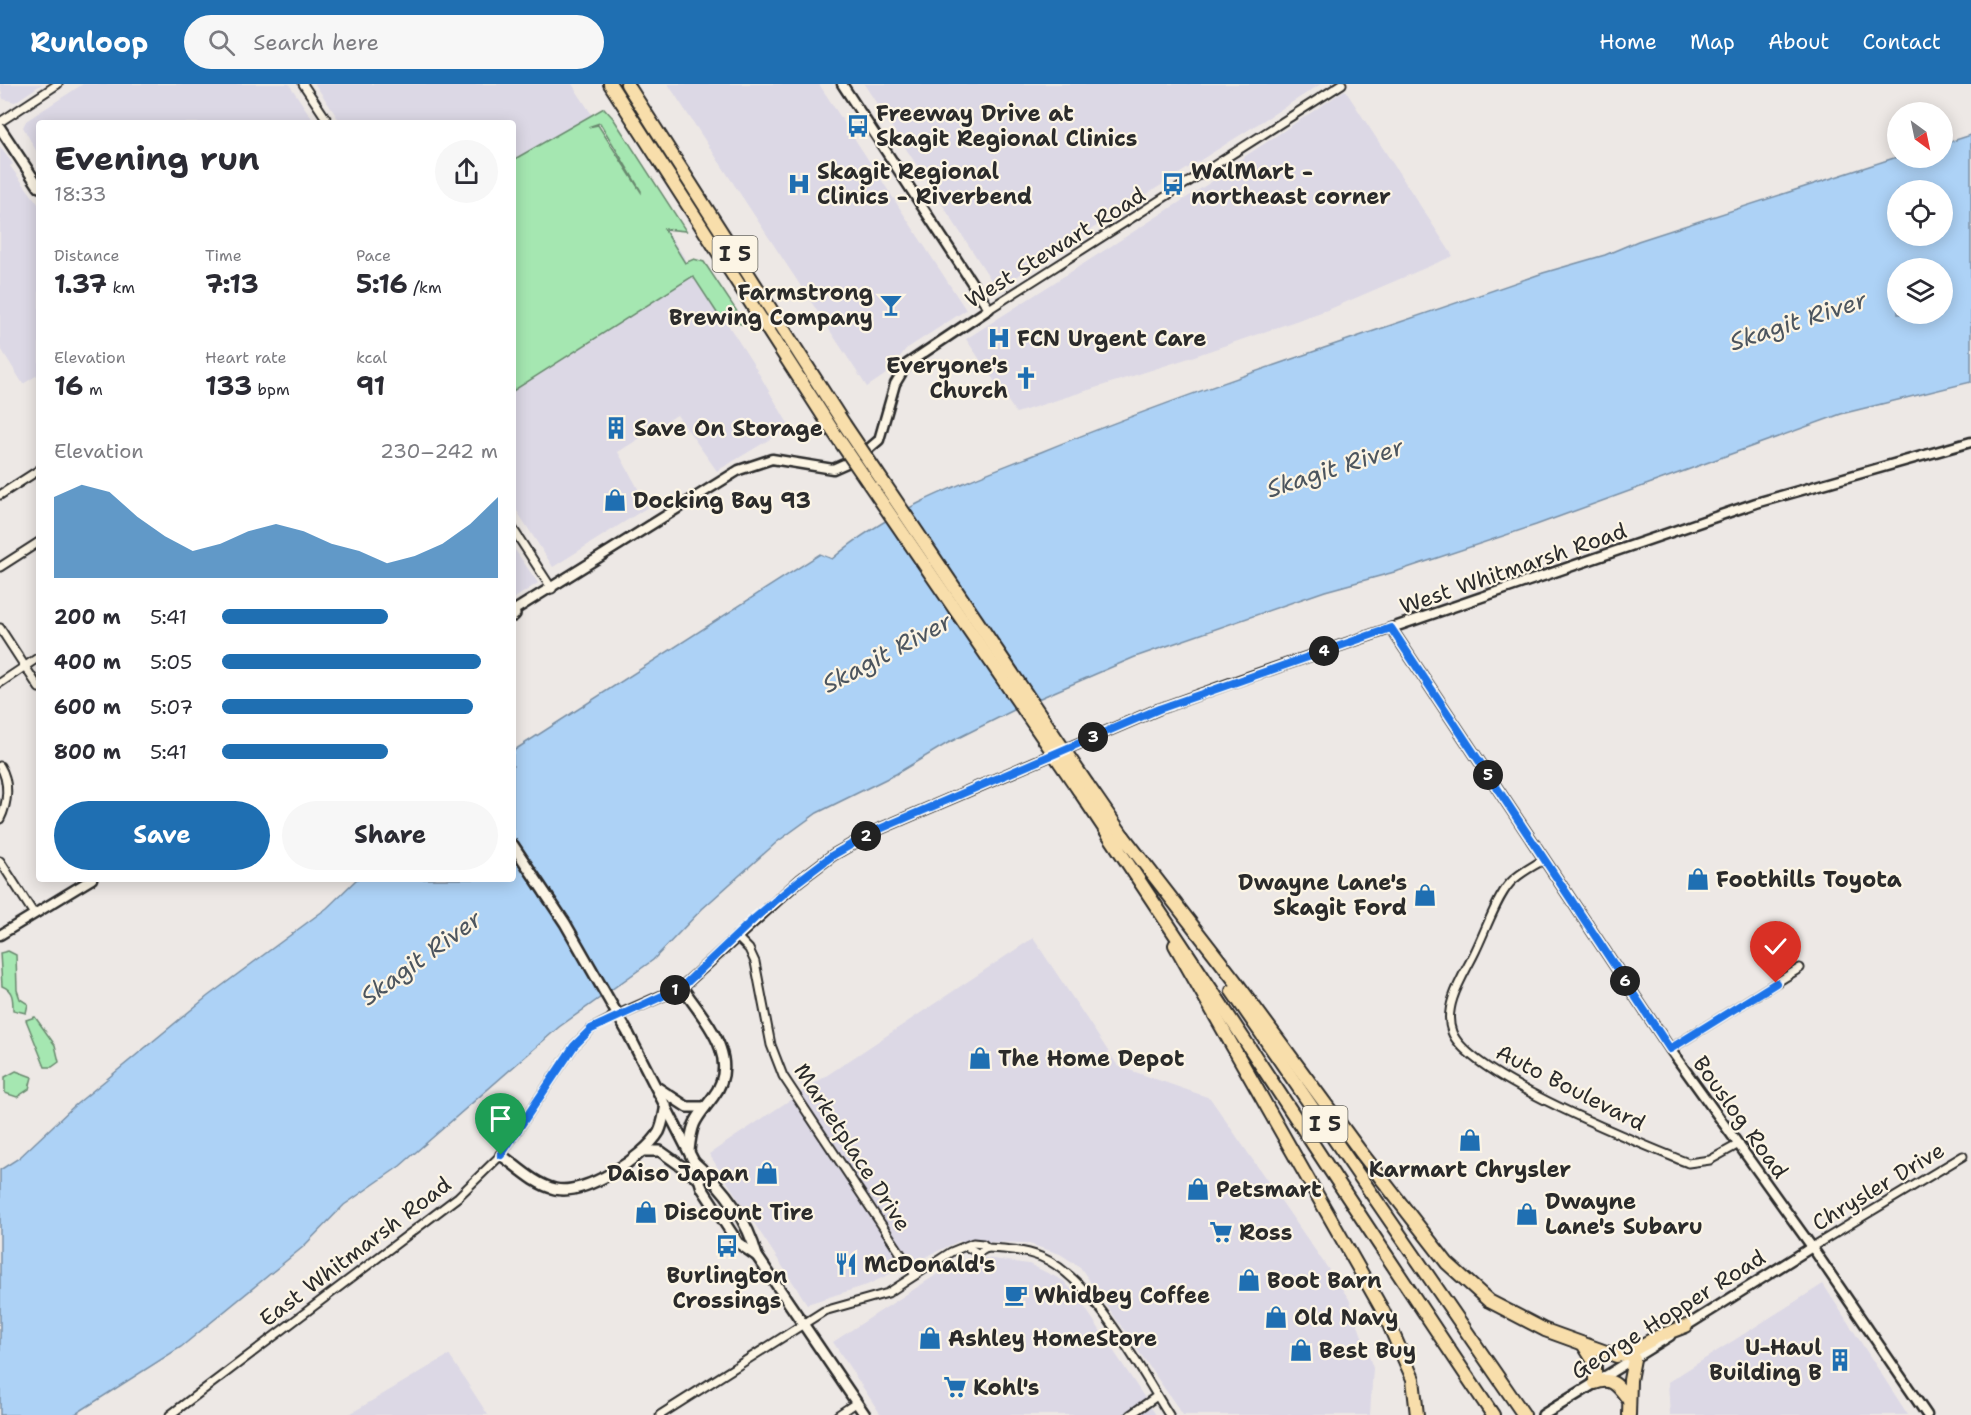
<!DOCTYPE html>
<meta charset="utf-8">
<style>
:root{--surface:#fff;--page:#f7f7f7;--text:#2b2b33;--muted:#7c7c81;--accent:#1f6fb2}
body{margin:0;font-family:"Shantell Sans",sans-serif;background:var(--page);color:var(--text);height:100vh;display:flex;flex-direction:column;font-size:22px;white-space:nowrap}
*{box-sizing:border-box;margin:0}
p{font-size:20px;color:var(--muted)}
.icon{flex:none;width:33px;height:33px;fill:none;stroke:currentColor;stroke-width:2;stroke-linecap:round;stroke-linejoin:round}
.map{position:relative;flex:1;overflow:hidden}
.drawer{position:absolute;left:36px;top:36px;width:480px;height:762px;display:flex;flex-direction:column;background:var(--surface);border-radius:6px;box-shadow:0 3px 15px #0003}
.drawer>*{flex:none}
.needle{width:39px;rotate:147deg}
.fabs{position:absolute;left:1887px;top:18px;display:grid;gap:12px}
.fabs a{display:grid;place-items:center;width:66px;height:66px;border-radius:50%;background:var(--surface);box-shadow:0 3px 15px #0003;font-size:30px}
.pin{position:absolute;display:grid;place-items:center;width:51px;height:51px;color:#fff;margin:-62px -26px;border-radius:50% 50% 50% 0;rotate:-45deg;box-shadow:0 0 6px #0007}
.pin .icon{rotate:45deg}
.km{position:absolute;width:30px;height:30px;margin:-15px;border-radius:50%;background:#222;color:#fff;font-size:16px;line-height:30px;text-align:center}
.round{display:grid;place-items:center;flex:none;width:63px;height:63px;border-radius:32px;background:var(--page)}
.overview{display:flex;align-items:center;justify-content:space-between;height:102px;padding:0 18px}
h1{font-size:33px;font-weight:700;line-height:45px}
.stats{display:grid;grid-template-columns:repeat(3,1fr);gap:9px;height:102px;padding:6px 18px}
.stats div{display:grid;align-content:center}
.stats b{font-size:26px;font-weight:700}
.stats small{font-size:16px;font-weight:400}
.stats p{font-size:16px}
.chart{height:168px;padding:12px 18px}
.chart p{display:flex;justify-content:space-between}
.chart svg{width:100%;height:108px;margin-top:6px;fill:var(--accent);opacity:.7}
.action{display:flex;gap:12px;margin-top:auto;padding:12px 18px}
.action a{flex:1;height:69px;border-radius:36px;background:var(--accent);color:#fff;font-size:24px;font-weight:700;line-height:69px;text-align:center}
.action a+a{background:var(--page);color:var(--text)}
ul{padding:0 18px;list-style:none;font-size:20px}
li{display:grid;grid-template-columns:96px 72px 1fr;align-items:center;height:45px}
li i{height:15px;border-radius:8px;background:var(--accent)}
header{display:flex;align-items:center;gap:36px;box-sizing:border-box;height:84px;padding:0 30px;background:var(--accent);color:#fff}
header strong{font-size:28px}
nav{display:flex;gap:33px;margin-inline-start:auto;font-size:21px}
.search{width:420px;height:54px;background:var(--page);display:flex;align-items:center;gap:15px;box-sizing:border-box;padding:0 21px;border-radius:33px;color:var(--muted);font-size:22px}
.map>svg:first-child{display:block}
.built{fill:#dcd8e5}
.green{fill:#a5e7b1;stroke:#68896e;stroke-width:1.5;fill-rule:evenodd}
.water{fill:#add2f6;stroke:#798fa5;stroke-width:1.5;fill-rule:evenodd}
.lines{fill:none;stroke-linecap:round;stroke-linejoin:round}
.minor-casing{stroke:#2b2b2b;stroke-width:11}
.tertiary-casing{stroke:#2b2b2b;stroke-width:13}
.secondary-casing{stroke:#2b2b2b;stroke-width:14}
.motorway-casing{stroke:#2b2b2b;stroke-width:16}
.minor{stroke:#fcf5e5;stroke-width:7}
.tertiary{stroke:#fcf5e5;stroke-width:8}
.secondary{stroke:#fcf5e5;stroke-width:9}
.motorway{stroke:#f8deab;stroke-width:12}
.secondary-bridge-casing{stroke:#2b2b2b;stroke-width:14;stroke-linecap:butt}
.motorway-bridge-casing{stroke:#2b2b2b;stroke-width:16;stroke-linecap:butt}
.secondary-bridge{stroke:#fcf5e5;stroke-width:9}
.motorway-bridge{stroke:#f8deab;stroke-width:12}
.route-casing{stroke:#fff;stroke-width:12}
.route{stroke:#1a73e8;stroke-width:8}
.labels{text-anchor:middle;stroke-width:4.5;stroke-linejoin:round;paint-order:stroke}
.shield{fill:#fcf5e5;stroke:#6a6863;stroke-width:1.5}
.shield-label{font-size:21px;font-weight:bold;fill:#2b2b2b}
.poi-label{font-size:22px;font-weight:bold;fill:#2b2b2b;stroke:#fcf5e5;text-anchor:start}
.street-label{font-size:22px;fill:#2b2b2b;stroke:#fcf5e5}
.water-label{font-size:24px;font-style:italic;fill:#4c555e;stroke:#fcf5e5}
</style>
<header>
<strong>Runloop</strong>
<div class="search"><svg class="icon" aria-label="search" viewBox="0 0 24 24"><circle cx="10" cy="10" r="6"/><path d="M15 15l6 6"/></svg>Search here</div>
<nav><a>Home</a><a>Map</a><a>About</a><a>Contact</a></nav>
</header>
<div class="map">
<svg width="1971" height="1331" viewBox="0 0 1971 1331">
<rect width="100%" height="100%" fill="#ede8e5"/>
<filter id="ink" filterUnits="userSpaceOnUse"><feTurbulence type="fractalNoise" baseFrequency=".0167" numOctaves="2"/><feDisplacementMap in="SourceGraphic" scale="12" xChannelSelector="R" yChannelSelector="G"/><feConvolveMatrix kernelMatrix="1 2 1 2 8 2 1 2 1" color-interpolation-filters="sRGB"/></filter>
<g filter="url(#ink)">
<g class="built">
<polygon points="0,0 42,0 15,18 3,15"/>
<polygon points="83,0 289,0 315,39 39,39 39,72 23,43 26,37"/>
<polygon points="315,0 572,0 752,278 790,343 717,387 677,331 618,368 648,423 553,483 513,421 513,39 341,39"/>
<polygon points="668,0 819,0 966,226 906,265 886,290 867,303"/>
<polygon points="864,0 1321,0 997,205"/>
<polygon points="1345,6 1453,172 1330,225 1183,276 1016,329 966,255 1236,82 1235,79"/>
<polygon points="0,63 13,80 10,82 39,121 39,290 23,300 0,263"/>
<polygon points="513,463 538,499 513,515"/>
<polygon points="1033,854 1118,982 1210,1014 1349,1215 1373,1284 1370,1331 1183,1331 1080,1183 1060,1170 1026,1159 959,1157 867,1201 807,1220 709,1070"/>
<polygon points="972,1172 1029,1180 1064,1197 1082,1219 1156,1331 881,1331 833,1258 939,1189"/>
<polygon points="1823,1200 1908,1331 1670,1331 1668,1298"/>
<polygon points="449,1271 488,1331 348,1331"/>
</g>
<g class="green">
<path d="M604,24l9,10 73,113 -22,-2 21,34 9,-4 10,3 42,63 -25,-6 -28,-43 -180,115v-231zM600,39l41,68v1l-43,-67 -10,2z"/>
<path d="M8,867l8,4 1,35 3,9 8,5 -2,9 -13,-3c0,-11 0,-20 -11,-24l-2,-33z"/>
<polygon points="35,933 55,961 59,978 52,983 45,983 26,936"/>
<polygon points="16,987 32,993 29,1005 17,1013 5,1009 5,993"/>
</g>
<path class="water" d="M1971,51v247l-130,32 -305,111 -138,46 -73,20 -190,66 -111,48 -78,39 -50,30 -79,39 -40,29 -75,67 -49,51 -94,67 -159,139 -56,39 -41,42 -122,100 -107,68h-74v-245l19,-12 54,-51 135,-111 119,-88 30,-29h156v-128l307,-197 12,5c60,-52 136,-78 209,-107 164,-67 334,-120 502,-179l62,-18 33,-14 259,-84 45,1 1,-14zM1898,106h44v46h-44zM1898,184h44v46h-44z"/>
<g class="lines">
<g class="minor-casing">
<g id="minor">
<polyline points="303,0 329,39"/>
<polyline points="0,38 58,0"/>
<polyline points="989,225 1342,0"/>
<polyline points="0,411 39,386"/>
<polyline points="513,445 552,505"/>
<polyline points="0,483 39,458"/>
<polyline points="0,544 39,604"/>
<polyline points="0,599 39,573"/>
<path d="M0,682c10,16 8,37 0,53"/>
<path d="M1543,776c-11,7 -24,13 -33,23 -14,16 -25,49 -35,69 -11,23 -33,54 -23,80 16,44 190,112 236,131l22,-3 29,-16"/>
<polyline points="0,777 34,830"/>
<polyline points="736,852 749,865 755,878 771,961 783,992 915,1191"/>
<polyline points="1670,965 1800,884"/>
<polyline points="967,1163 978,1169 987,1164"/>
<polyline points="1812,1163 1963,1072"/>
<path d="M987,1164c18,1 37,2 54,9 51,21 99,112 128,158"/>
<polyline points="170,1331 458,1113 501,1071 574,962 591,945 612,934"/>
<polyline points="660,1331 824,1227 888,1209 951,1168 973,1159 983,1160 987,1164"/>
<polyline points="838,1331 856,1319"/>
<polyline points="1130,1331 1157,1312"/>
</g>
</g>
<g class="tertiary-casing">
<g id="tertiary">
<polyline points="513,527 739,386 772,375 833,385 858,374 879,356 895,300 907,280 989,225 842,0"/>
<polyline points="1391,544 1670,965 1812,1163 1927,1331"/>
<polyline points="0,851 92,795"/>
<polyline points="612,934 682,903 800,796 833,771 875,747 1159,625 1231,599 1756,419 1971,358"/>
<polyline points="1683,1244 1812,1163"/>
<polyline points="1599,1296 1670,1252"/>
</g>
</g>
<g class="secondary-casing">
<g id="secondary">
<polyline points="0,44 39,103"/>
<polyline points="513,532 515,530"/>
<polyline points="513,761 545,809"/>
<path d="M682,903c21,32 61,71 31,110 -17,23 -21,23 -24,54"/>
<polyline points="628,949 694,1078 702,1104 738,1159 757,1172"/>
<polyline points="658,1004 687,1023 703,1023"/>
<polyline points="643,1067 660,1067 698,1094"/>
<path d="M501,1071c17,12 33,29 54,34 30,7 89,-32 104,-57 4,-8 5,-18 7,-27"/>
<path d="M694,1078c29,25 53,57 63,94l108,159"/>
<polyline points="1543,1331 1595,1299"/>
</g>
</g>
<g class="motorway-casing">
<g id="motorway">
<polyline points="610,0 833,347"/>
<polyline points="627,0 844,340"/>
<polyline points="1087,700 1127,758"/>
<path d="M1078,705c140,208 275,419 415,626"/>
<polyline points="1123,752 1236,898 1360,1067 1447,1179 1489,1217 1545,1246 1617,1272 1626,1270 1657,1253 1686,1242"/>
<polyline points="1175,861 1383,1227 1413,1295 1417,1331"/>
<polyline points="1232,907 1524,1331"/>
<path d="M1583,1260l12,19v20c18,-7 24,4 33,16"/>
<polyline points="1629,1331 1630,1296 1634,1275"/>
</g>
</g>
<use href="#minor" class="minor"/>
<use href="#tertiary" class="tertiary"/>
<use href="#secondary" class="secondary"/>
<use href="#motorway" class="motorway"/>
<g class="secondary-bridge-casing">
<polyline id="secondary-bridge" points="545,809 565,839 628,949"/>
</g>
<g class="motorway-bridge-casing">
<g id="motorway-bridge">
<polyline points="844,340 1087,700"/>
<polyline points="833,347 1078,705"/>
</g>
</g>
<use href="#secondary-bridge" class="secondary-bridge"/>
<use href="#motorway-bridge" class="motorway-bridge"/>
</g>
</g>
<g class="lines" filter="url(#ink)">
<g class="route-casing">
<polyline id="route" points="501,1071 574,962 591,945 682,903 755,834 800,796 833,771 875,747 1159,625 1391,544 1670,965 1776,899"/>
</g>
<use href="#route" class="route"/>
</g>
<defs>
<g id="bus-bare" transform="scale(1.8)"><path d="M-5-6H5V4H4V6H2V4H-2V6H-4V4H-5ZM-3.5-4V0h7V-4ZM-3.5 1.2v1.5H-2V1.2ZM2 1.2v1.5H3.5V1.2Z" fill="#1f6fb2" stroke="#fcf5e5" stroke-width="2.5" paint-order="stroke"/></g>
<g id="hospital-bare" transform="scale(1.8)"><path d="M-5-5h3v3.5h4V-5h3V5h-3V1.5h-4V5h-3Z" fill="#1f6fb2" stroke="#fcf5e5" stroke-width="2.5" paint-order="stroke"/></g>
<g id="bar-bare" transform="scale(1.8)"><path d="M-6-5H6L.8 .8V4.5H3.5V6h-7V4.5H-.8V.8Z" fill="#1f6fb2" stroke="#fcf5e5" stroke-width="2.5" paint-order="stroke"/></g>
<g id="church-bare" transform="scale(1.8)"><path d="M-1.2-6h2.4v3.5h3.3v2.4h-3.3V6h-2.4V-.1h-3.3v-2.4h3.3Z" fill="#1f6fb2" stroke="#fcf5e5" stroke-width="2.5" paint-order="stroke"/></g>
<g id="building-bare" transform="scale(1.8)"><path d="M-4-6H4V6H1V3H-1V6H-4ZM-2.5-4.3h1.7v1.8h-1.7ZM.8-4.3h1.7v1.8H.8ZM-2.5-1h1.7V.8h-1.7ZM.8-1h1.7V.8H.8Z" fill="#1f6fb2" stroke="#fcf5e5" stroke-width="2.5" paint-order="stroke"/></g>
<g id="shop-bare" transform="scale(1.8)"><path d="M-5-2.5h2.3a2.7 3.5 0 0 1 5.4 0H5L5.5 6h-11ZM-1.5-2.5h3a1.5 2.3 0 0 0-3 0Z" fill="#1f6fb2" stroke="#fcf5e5" stroke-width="2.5" paint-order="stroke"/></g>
<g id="supermarket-bare" transform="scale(1.8)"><path d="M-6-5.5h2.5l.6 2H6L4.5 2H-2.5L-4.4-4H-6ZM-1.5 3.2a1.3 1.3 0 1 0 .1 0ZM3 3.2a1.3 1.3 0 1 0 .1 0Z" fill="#1f6fb2" stroke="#fcf5e5" stroke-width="2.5" paint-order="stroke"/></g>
<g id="restaurant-bare" transform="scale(1.8)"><path d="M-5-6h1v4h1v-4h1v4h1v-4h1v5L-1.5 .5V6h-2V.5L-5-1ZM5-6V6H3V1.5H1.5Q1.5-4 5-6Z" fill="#1f6fb2" stroke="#fcf5e5" stroke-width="2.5" paint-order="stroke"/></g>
<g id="cafe-bare" transform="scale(1.8)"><path d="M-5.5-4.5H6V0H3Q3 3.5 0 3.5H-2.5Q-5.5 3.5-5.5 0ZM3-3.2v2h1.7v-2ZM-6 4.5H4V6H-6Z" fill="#1f6fb2" stroke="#fcf5e5" stroke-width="2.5" paint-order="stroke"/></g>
</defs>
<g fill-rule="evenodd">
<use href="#bus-bare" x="858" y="42"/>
<use href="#hospital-bare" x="799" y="100"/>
<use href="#bus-bare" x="1173" y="100"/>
<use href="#bar-bare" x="891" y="221"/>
<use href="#hospital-bare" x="999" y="254"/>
<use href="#church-bare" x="1026" y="294"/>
<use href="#building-bare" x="616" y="344"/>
<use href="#shop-bare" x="615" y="416"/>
<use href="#shop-bare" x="1698" y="795"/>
<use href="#shop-bare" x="1425" y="811"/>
<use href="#shop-bare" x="980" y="974"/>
<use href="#shop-bare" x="1470" y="1056"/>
<use href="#shop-bare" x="767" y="1089"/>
<use href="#shop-bare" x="1198" y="1105"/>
<use href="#shop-bare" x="646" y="1128"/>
<use href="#shop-bare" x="1527" y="1130"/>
<use href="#supermarket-bare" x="1221" y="1148"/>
<use href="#bus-bare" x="727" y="1162"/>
<use href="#restaurant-bare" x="846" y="1180"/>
<use href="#shop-bare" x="1249" y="1196"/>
<use href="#cafe-bare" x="1016" y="1211"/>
<use href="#shop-bare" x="1276" y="1233"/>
<use href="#shop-bare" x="930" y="1254"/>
<use href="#shop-bare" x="1301" y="1266"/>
<use href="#building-bare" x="1840" y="1276"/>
<use href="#supermarket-bare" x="955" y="1303"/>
</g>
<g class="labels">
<g class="shield">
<rect x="712.5" y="152" width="45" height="36" rx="4.5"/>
<rect x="1302.5" y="1022" width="45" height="36" rx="4.5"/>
</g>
<g class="shield-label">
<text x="735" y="177">I 5</text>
<text x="1325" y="1047">I 5</text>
</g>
<g class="poi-label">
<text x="876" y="37">Freeway Drive at<tspan x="876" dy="25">Skagit Regional Clinics</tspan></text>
<text x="817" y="95">Skagit Regional<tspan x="817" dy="25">Clinics - Riverbend</tspan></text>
<text x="1191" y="95">WalMart -<tspan x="1191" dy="25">northeast corner</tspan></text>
<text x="873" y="216" text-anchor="end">Farmstrong<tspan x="873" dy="25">Brewing Company</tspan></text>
<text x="1017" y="262">FCN Urgent Care</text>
<text x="1008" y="289" text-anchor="end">Everyone's<tspan x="1008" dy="25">Church</tspan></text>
<text x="634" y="352">Save On Storage</text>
<text x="633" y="424">Docking Bay 93</text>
<text x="1716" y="803">Foothills Toyota</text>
<text x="1407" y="806" text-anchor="end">Dwayne Lane's<tspan x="1407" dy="25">Skagit Ford</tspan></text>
<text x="998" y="982">The Home Depot</text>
<text x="1470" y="1093" text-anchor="middle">Karmart Chrysler</text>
<text x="749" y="1097" text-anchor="end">Daiso Japan</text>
<text x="1216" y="1113">Petsmart</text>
<text x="1545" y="1125">Dwayne<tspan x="1545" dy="25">Lane's Subaru</tspan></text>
<text x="664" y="1136">Discount Tire</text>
<text x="1239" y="1156">Ross</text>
<text x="864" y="1188">McDonald's</text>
<text x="727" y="1199" text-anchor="middle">Burlington<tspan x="727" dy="25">Crossings</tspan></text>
<text x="1267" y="1204">Boot Barn</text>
<text x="1034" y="1219">Whidbey Coffee</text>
<text x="1294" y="1241">Old Navy</text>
<text x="948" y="1262">Ashley HomeStore</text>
<text x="1822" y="1271" text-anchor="end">U-Haul<tspan x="1822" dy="25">Building B</tspan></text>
<text x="1319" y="1274">Best Buy</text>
<text x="973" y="1311">Kohl's</text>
</g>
<g class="street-label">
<text transform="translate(1055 163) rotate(-32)" y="8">West Stewart Road</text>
<text transform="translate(1513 484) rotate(-19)" y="8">West Whitmarsh Road</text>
<text transform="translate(1571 1003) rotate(27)" y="8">Auto Boulevard</text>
<text transform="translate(1741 1033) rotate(54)" y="8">Bouslog Road</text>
<text transform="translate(853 1063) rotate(57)" y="8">Marketplace Drive</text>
<text transform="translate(1878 1102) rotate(-31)" y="8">Chrysler Drive</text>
<text transform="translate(355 1167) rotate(-37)" y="8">East Whitmarsh Road</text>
<text transform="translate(1668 1230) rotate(-32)" y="8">George Hopper Road</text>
</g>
<g class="water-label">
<text transform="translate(1798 237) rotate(-18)" y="8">Skagit River</text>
<text transform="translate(1335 384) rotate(-18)" y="8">Skagit River</text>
<text transform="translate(887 569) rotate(-28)" y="8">Skagit River</text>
<text transform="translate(421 874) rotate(-36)" y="8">Skagit River</text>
</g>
</g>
</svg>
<div class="fabs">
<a><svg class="needle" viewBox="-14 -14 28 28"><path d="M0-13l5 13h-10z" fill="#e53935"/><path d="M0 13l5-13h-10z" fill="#7c7c81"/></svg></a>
<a><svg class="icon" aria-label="locate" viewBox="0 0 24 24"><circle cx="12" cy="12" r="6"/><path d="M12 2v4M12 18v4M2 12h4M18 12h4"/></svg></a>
<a><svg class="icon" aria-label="layers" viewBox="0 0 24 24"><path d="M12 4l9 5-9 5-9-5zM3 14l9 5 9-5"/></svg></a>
</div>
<div class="pin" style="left:501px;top:1071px;background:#1e9e55"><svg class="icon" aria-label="arrive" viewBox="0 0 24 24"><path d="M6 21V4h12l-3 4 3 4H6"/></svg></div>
<div class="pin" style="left:1776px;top:899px;background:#d93025"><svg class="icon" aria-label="check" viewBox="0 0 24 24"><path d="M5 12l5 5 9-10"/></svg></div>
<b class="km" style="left:675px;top:906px">1</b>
<b class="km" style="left:866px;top:752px">2</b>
<b class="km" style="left:1093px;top:653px">3</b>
<b class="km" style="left:1324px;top:567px">4</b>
<b class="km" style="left:1488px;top:691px">5</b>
<b class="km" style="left:1625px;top:897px">6</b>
<section class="drawer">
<div class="overview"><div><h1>Evening run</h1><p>18:33</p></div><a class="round"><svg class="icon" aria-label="share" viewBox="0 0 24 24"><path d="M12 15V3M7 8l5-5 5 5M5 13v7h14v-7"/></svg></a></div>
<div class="stats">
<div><p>Distance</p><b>1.37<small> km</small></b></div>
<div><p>Time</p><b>7:13</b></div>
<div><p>Pace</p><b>5:16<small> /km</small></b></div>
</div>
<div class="stats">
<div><p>Elevation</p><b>16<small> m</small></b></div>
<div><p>Heart rate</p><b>133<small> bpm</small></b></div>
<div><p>kcal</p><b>91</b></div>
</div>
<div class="chart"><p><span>Elevation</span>230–242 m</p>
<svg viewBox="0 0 160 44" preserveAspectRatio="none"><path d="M0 44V11L10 6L20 9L30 19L40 27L50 33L60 30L70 25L80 22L90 25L100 30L110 33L120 38L130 35L140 30L150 22L160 11V44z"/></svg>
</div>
<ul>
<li><b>200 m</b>5:41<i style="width:60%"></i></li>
<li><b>400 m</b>5:05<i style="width:94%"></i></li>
<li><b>600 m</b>5:07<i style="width:91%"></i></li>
<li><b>800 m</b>5:41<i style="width:60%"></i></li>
</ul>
<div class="action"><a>Save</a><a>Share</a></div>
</section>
</div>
